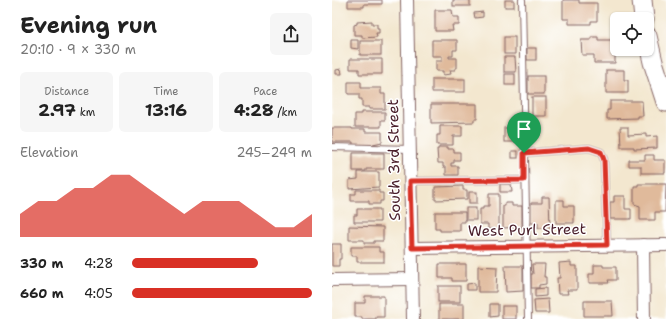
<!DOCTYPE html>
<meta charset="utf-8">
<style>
:root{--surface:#fff;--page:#f6f6f6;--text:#222;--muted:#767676;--accent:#d93025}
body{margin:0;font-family:"Shantell Sans",sans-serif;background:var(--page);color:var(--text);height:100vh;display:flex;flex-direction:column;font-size:15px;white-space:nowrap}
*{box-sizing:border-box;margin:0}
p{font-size:13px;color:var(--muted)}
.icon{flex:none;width:22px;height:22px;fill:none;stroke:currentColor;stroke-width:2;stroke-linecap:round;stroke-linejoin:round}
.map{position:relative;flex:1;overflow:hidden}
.drawer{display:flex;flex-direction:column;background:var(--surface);width:332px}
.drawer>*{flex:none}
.controls{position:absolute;left:278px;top:12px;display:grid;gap:8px}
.controls a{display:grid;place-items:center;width:44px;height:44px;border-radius:6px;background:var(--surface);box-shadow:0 1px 3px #0004;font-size:20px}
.pin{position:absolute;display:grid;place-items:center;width:34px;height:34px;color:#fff;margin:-41px -17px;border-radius:50% 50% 50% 0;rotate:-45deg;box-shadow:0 0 4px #0007}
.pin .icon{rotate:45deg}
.round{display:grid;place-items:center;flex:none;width:42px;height:42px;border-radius:6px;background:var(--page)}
.headline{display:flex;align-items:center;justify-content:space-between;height:68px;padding:0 20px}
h1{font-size:22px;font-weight:700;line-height:30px}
.stats{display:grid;grid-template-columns:repeat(3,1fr);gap:6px;height:68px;padding:4px 20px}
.stats div{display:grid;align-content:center;border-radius:6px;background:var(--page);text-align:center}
.stats b{font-size:17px;font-weight:700}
.stats small{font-size:11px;font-weight:400}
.stats p{font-size:11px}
.chart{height:112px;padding:8px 20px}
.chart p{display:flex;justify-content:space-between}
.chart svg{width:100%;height:72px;margin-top:4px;fill:var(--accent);opacity:.7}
ul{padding:0 20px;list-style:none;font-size:13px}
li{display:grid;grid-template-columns:64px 48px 1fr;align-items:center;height:30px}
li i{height:10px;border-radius:5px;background:var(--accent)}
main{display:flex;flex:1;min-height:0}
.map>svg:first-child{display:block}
.building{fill:#e0ba9b}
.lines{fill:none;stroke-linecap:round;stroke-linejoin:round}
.lane-casing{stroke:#856564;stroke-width:8}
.street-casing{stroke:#856564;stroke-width:14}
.primary-casing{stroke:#856564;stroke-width:21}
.lane{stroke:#fff;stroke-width:6}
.street{stroke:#fff;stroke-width:12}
.primary{stroke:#fff;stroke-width:19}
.route-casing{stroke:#fff;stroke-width:8}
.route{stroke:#d93025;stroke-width:5}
.labels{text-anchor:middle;stroke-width:3;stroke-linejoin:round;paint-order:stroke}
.street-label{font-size:15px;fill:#4a1f2b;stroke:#fff}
</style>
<main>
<section class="drawer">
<div class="headline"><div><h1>Evening run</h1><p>20:10 · 9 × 330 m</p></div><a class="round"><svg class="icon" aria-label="share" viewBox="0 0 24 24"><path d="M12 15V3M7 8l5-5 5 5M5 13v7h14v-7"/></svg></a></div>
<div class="stats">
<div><p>Distance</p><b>2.97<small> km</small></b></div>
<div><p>Time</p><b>13:16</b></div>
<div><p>Pace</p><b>4:28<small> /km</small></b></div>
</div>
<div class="chart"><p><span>Elevation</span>245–249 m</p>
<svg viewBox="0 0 160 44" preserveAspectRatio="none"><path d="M0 44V30L10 22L20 22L30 14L40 14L50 6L60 6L70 14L80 22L90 30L100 22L110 22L120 22L130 30L140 38L150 38L160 30V44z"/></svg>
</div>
<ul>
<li><b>330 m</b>4:28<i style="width:70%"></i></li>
<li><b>660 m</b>4:05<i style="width:100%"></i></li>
</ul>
</section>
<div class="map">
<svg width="334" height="319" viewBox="0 0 334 319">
<rect width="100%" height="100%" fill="#fff"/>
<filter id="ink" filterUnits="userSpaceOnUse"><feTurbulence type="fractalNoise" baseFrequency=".025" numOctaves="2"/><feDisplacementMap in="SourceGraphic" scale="8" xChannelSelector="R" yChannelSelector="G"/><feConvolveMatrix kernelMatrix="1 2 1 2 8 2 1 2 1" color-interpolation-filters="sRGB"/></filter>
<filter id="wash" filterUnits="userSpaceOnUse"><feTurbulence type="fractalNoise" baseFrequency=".012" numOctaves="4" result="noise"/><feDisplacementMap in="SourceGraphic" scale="16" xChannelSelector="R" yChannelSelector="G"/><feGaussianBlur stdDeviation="0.9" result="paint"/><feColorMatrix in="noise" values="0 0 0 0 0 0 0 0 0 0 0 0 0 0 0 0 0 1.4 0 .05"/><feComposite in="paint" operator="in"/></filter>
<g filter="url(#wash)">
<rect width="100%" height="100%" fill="#f3e7cf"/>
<g id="blocks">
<g class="building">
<polygon points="16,0 50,0 50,4 32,4 32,7 16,7"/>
<rect x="121" y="0" width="17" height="6"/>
<rect x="173" y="0" width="9" height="7"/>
<polygon points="231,0 247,0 247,3 265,3 265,21 259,21 259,24 237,24 237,19 231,19"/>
<polygon points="103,10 120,10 121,17 127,17 127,25 120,25 121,31 103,31"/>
<polygon points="151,12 151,17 143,18 142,13"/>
<polygon points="40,21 40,24 45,24 45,28 47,28 47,33 44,33 45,37 30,38 30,35 22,35 22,25 25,24 25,22"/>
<rect x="172" y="37" width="11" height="17"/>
<polygon points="259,37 266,37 266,40 283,40 283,63 262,63 262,55 250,55 249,40 259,40"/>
<polygon points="19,40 26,40 26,49 19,48"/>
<polygon points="100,40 125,40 125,50 121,50 121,56 117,56 117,58 125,58 125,68 123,68 123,70 118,70 119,74 111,75 111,71 104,71 104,61 110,61 110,56 100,56"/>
<rect x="28" y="41" width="21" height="14"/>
<rect x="195" y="48" width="9" height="12"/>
<polygon points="172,57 183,57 184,72 172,72"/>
<polygon points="18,59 50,59 50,74 27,74 27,69 18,69"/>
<polygon points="9,69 10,74 4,74 4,70"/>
<polygon points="274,70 292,70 292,80 296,80 296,93 274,93"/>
<rect x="173" y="74" width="10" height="11"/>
<rect x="196" y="76" width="16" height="18"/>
<rect x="100" y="79" width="33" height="13"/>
<polygon points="16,82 29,82 29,88 49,88 49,94 53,94 53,109 37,109 37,107 30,107 30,99 27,99 27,94 16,94"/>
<rect x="200" y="97" width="14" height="19"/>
<polygon points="278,101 310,101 311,116 306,116 306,118 275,119 275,110 278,110"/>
<polygon points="99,104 145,104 145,119 142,119 142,122 99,123"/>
<polygon points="29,112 53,112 53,120 49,120 49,127 23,127 23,114 29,114"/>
<polygon points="108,126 130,126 130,136 121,136 121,145 105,145 105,135 108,135"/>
<polygon points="288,127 296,127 296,135 314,134 314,137 325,136 325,148 302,149 302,147 289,147"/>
<polygon points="0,128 20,128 20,129 33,129 33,132 50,132 50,142 41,144 41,145 21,145 21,142 0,142"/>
<rect x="172" y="128" width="12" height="14"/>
<polygon points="107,147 116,147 116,149 122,149 122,152 128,152 128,160 122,160 122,163 119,163 119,166 126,166 126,175 114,175 114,167 111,167 111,163 106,163 105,149 107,149"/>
<rect x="180" y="151" width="6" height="7"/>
<polygon points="21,153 52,153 52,169 34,169 34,171 21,171"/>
<polygon points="313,155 322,155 322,160 333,160 333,173 309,173 309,166 297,166 297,160 313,160"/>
<polygon points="26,172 47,172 47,187 17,189 17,180 26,179"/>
<polygon points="168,184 179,184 180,192 168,192"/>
<polygon points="306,184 334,184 333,212 323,212 323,220 308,220 308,206 302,204 302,186 306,186"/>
<polygon points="131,186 131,190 135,190 135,199 103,200 103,187"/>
<polygon points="24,190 47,190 47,193 51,193 51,201 48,201 48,204 37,204 37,201 19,201 19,194 24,194"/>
<rect x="137" y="192" width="8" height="11"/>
<polygon points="157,194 167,194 167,229 156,229 156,224 148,224 148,209 151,209 151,206 157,206"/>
<polygon points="282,196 293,196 293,209 299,209 299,219 278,219 278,202 282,202"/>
<polygon points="210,197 217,197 218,228 206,228 206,223 199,223 199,203 210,203"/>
<polygon points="224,200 232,200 232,206 242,206 242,223 224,223"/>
<polygon points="173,203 180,203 180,206 190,206 190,227 171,228 171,206 173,206"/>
<rect x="134" y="208" width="10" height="12"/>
<polygon points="25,209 48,209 48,222 22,222 22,215 25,215"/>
<polygon points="103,212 133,212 133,222 128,222 128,231 108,231 108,229 103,229"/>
<polygon points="17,226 51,227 51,241 42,241 42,243 32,243 32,240 17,240"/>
<polygon points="0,244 9,244 9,259 7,259 7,266 0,266"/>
<polygon points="19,247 47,247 47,252 52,252 52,262 25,262 25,256 19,256"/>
<polygon points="239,262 239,266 245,266 245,290 235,290 236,294 226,294 225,278 228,278 227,263"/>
<polygon points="107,264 134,264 134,281 120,281 120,278 107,278"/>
<polygon points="200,264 213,264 212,277 214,277 214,284 207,285 207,288 199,288 199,274 201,274"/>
<polygon points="262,265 271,265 271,267 284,267 284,280 276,280 277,283 257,283 257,274 262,274"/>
<polygon points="146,266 165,267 164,292 146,292"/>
<polygon points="173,266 191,266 191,291 174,292"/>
<polygon points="143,283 143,290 135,290 135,284"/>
<rect x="106" y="286" width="22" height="16"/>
<polygon points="214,288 214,296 203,297 203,289"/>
<polygon points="33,296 52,296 52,317 44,317 44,319 30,319 30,317 23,317 23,303 33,303"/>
<polygon points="216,299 217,313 203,313 202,300"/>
<polygon points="252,301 280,301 281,316 252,316"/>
<rect x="107" y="304" width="25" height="15"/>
<polygon points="158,304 166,304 166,316 158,317"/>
<rect x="170" y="306" width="14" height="13"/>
</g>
</g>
</g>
<g filter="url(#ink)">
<use href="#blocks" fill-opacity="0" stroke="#856564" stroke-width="1"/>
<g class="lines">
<g class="lane-casing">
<g id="lane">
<polyline points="190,0 196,319"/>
<polyline points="0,147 78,149"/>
<polyline points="192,153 257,148 269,152 272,160 275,245"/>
<polyline points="78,181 192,180"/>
</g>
</g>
<g class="street-casing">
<g id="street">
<polyline points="75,0 81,319"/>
<polyline points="311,245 312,319"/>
<polyline points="80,248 334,245"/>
<polyline points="0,280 80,279"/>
</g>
</g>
<g class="primary-casing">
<g id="primary">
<polyline points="310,0 312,19"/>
<polyline points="315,36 321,62 334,102"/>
</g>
</g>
<use href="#lane" class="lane"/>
<use href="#street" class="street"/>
<use href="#primary" class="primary"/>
</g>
</g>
<g class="lines" filter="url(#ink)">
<g class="route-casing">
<polygon id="route" points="257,148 269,152 272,160 275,245 80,248 78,181 192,180 192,153"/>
</g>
<use href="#route" class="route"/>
</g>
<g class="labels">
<g class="street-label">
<text transform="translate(62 160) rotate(-91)" y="5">South 3rd Street</text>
<text transform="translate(195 230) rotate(-1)" y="5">West Purl Street</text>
</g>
</g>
</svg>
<div class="controls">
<a><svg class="icon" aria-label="locate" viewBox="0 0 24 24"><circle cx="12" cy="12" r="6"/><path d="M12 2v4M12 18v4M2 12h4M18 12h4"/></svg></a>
</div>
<div class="pin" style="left:192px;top:153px;background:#1e9e55"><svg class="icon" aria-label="arrive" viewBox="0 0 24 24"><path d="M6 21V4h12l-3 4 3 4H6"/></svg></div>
</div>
</main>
